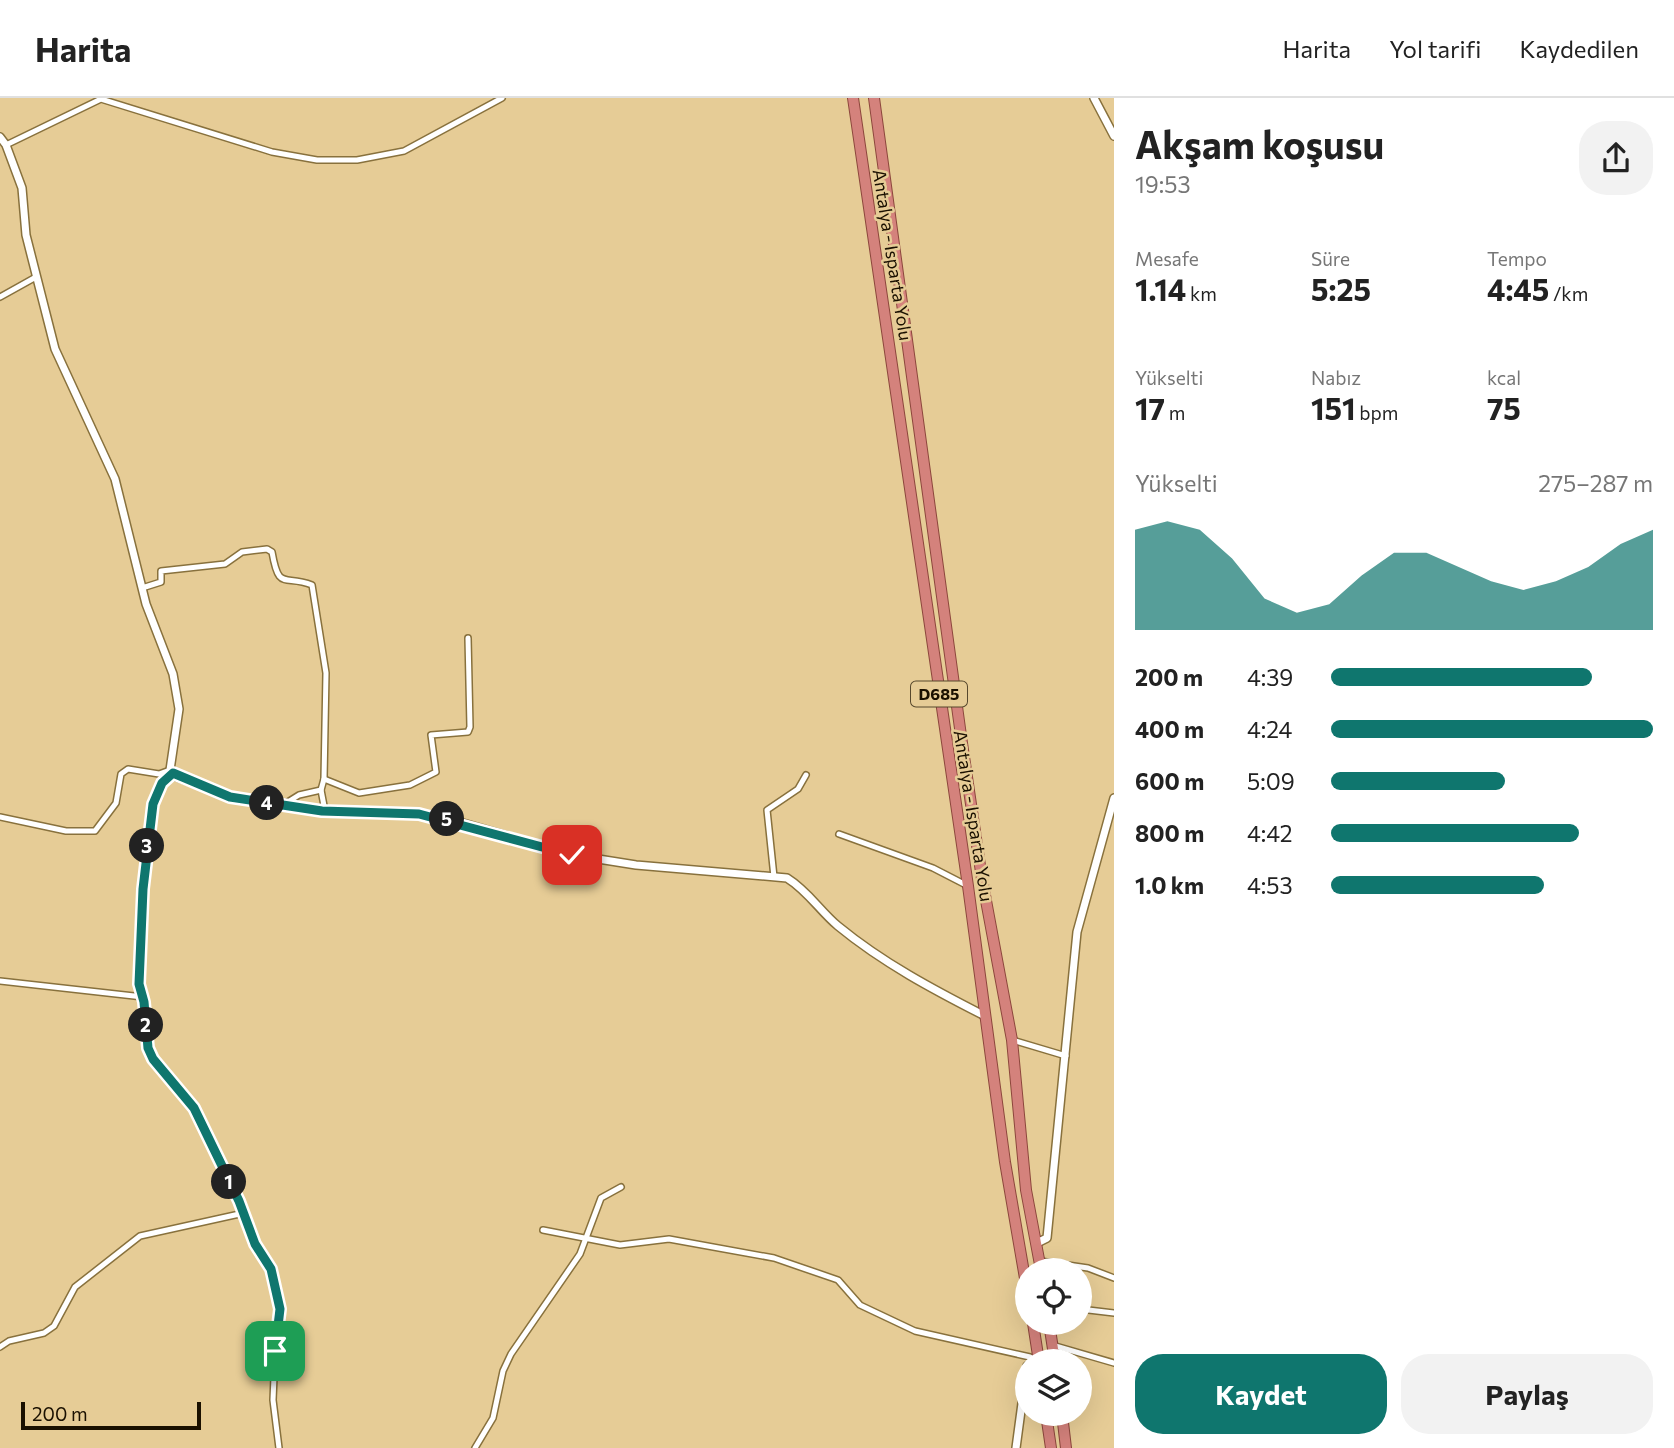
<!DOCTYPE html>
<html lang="tr">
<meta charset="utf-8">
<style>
:root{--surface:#fff;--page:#f2f2f2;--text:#222;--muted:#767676;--line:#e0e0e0;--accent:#0f766e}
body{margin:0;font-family:Commissioner,sans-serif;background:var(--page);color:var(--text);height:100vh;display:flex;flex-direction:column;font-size:26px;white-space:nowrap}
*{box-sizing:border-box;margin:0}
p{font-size:23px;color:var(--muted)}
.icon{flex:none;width:38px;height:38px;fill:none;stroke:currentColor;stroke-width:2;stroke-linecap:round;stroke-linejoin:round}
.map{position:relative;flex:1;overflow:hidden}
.panel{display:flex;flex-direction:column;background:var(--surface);width:560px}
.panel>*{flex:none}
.controls{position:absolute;left:1015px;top:1160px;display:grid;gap:14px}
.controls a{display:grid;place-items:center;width:77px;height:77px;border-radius:50%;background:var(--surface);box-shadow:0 7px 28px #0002;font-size:35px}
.scale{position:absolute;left:21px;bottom:18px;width:180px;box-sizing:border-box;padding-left:7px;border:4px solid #1a1000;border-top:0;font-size:19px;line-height:24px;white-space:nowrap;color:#1a1000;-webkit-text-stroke:5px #e6cc96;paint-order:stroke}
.pin{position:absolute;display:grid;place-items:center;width:60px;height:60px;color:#fff;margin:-30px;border-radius:14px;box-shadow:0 4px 10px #0006}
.km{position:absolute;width:35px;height:35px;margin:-18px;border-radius:50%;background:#222;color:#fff;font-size:19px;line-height:35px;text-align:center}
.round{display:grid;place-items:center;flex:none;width:74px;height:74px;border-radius:28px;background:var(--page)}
.overview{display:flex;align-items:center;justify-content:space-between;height:119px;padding:0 21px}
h1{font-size:38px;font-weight:700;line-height:52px}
.metrics{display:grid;grid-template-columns:repeat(3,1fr);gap:10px;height:119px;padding:7px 21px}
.metrics div{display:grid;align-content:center}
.metrics b{font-size:30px;font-weight:700}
.metrics small{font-size:19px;font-weight:400}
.metrics p{font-size:19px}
.chart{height:196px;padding:14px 21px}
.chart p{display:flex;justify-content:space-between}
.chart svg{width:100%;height:126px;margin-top:7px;fill:var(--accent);opacity:.7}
.action{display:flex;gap:14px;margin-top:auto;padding:14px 21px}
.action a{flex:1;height:80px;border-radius:28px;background:var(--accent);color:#fff;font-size:28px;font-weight:700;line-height:80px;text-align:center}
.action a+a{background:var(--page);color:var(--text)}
ul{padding:0 21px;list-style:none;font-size:23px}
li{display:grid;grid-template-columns:112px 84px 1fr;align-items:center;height:52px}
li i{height:18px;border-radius:9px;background:var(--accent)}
header{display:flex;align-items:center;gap:42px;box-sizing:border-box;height:98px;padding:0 35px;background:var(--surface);border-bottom:2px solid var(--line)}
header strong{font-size:33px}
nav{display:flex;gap:38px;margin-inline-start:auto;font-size:24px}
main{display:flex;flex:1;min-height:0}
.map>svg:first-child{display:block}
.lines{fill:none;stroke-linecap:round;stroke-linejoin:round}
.minor-casing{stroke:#88713d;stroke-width:8}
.tertiary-casing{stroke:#88713d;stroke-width:10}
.trunk-casing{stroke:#8c463c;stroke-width:12}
.minor{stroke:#fff;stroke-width:5}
.tertiary{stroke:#fff;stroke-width:7}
.trunk{stroke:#d4827c;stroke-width:10}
.route-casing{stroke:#fff;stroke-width:14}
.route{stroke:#0f766e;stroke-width:9}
.labels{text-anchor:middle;stroke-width:5;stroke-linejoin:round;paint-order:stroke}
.shield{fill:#e6cc96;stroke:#57482d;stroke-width:2}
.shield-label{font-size:16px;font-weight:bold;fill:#1a1000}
.street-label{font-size:18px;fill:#1a1000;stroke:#e6cc96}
</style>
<header>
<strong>Harita</strong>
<nav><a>Harita</a><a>Yol tarifi</a><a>Kaydedilen</a></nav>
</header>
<main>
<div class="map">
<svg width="1114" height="1350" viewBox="0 0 1114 1350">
<rect width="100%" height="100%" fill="#e6cc96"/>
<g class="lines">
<g class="minor-casing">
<g id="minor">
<polyline points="6,47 101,1 272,54 317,62 357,62 404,53 502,0"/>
<polyline points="0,199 36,179"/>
<path d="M142,490l19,-6v-11l64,-7 17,-12 25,-3 5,3c7,40 12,22 40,33l14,88 -2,106 -3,11 4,21"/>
<polyline points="173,675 162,685 154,706 143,791 139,886 144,904 148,950 153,961 194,1010 239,1103 255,1146 271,1171 280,1211 276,1232 273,1302 279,1350"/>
<polyline points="324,681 359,695 410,687 436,674 431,637 468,634 470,629 468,540"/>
<polyline points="283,707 299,697 321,692"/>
<polyline points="0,719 66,733 95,733 116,705 121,676 128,671 159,676 170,672"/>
<polyline points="839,736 933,770 968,788"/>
<polyline points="774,779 767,712 798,691 806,677"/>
<polyline points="0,883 143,899"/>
<polyline points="1012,942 1066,958"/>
<polyline points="543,1132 620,1147 669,1141 774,1160 838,1182 860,1207 915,1233 1030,1259"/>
<polyline points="1040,1163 1088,1170 1114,1180"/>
<polyline points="1080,1211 1114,1215"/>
<polyline points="1052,1247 1114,1265"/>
<polyline points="0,1249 9,1243 44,1235 54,1228 75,1189 140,1138 244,1115"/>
<polyline points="475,1350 493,1320 503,1273 511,1256 580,1156 601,1100 621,1089"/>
</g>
</g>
<g class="tertiary-casing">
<g id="tertiary">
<polyline points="1094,0 1114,38"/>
<path d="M0,39l6,8 16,43 4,47 29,114 60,130 31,125 27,70 6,35 -9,61 5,6 55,21 92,14 97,3 30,5 124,36 63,10 151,13c21,13 33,33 51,48 45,37 96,64 147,90"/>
<polyline points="1037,1145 1047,1140 1077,834 1114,700"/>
<polyline points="1016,1350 1027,1268"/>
</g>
</g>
<g class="trunk-casing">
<g id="trunk">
<polyline points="853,0 968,788 1005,1064 1027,1192"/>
<polyline points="874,0 962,645 982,781 1012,942 1026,1092 1041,1172"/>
<polyline points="1033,1225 1039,1264"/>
<polyline points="1049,1225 1055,1264"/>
<polyline points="1046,1316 1051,1350"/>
<polyline points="1062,1316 1066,1350"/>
</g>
</g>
<use href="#minor" class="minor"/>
<use href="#tertiary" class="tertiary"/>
<use href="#trunk" class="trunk"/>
</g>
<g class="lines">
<g class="route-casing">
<polyline id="route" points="275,1253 280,1211 271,1171 255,1146 239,1103 194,1010 153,961 148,950 144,904 139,886 143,791 153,706 162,685 173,675 230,699 322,713 419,716 572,757"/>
</g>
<use href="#route" class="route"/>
</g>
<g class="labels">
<rect class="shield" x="911" y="583.5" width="56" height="25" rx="5"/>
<g class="shield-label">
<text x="939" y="602">D685</text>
</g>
<g class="street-label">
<text transform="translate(892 157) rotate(81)" y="6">Antalya - Isparta Yolu</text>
<text transform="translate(973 718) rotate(81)" y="6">Antalya - Isparta Yolu</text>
</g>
</g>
</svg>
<div class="controls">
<a><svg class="icon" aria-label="locate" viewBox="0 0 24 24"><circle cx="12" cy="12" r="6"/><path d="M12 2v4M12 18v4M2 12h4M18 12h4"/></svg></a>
<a><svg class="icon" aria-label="layers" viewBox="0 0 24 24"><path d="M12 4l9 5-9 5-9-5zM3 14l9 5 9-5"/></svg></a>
</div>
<div class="scale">200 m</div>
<div class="pin" style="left:275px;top:1253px;background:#1e9e55"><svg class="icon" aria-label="arrive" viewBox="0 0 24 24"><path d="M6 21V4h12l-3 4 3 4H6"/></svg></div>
<div class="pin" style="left:572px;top:757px;background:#d93025"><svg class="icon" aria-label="check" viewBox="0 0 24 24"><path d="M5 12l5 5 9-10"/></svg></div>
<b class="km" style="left:229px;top:1084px">1</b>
<b class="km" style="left:146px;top:927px">2</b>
<b class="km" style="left:147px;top:748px">3</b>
<b class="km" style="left:267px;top:705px">4</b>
<b class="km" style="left:447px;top:721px">5</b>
</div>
<section class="panel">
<div class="overview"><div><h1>Akşam koşusu</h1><p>19:53</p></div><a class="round"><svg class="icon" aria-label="share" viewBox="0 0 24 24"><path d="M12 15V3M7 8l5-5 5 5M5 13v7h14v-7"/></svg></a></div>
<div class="metrics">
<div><p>Mesafe</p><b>1.14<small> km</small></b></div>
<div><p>Süre</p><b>5:25</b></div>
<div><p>Tempo</p><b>4:45<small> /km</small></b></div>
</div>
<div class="metrics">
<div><p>Yükselti</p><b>17<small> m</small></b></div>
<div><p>Nabız</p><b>151<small> bpm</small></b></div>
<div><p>kcal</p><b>75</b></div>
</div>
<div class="chart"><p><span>Yükselti</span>275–287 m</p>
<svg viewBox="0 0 160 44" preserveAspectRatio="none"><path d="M0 44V9L10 6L20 9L30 19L40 33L50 38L60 35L70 25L80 17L90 17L100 22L110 27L120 30L130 27L140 22L150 14L160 9V44z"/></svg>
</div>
<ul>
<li><b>200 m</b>4:39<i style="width:81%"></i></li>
<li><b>400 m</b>4:24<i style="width:100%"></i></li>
<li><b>600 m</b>5:09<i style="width:54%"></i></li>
<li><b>800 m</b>4:42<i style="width:77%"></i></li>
<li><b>1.0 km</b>4:53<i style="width:66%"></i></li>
</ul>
<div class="action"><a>Kaydet</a><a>Paylaş</a></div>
</section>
</main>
